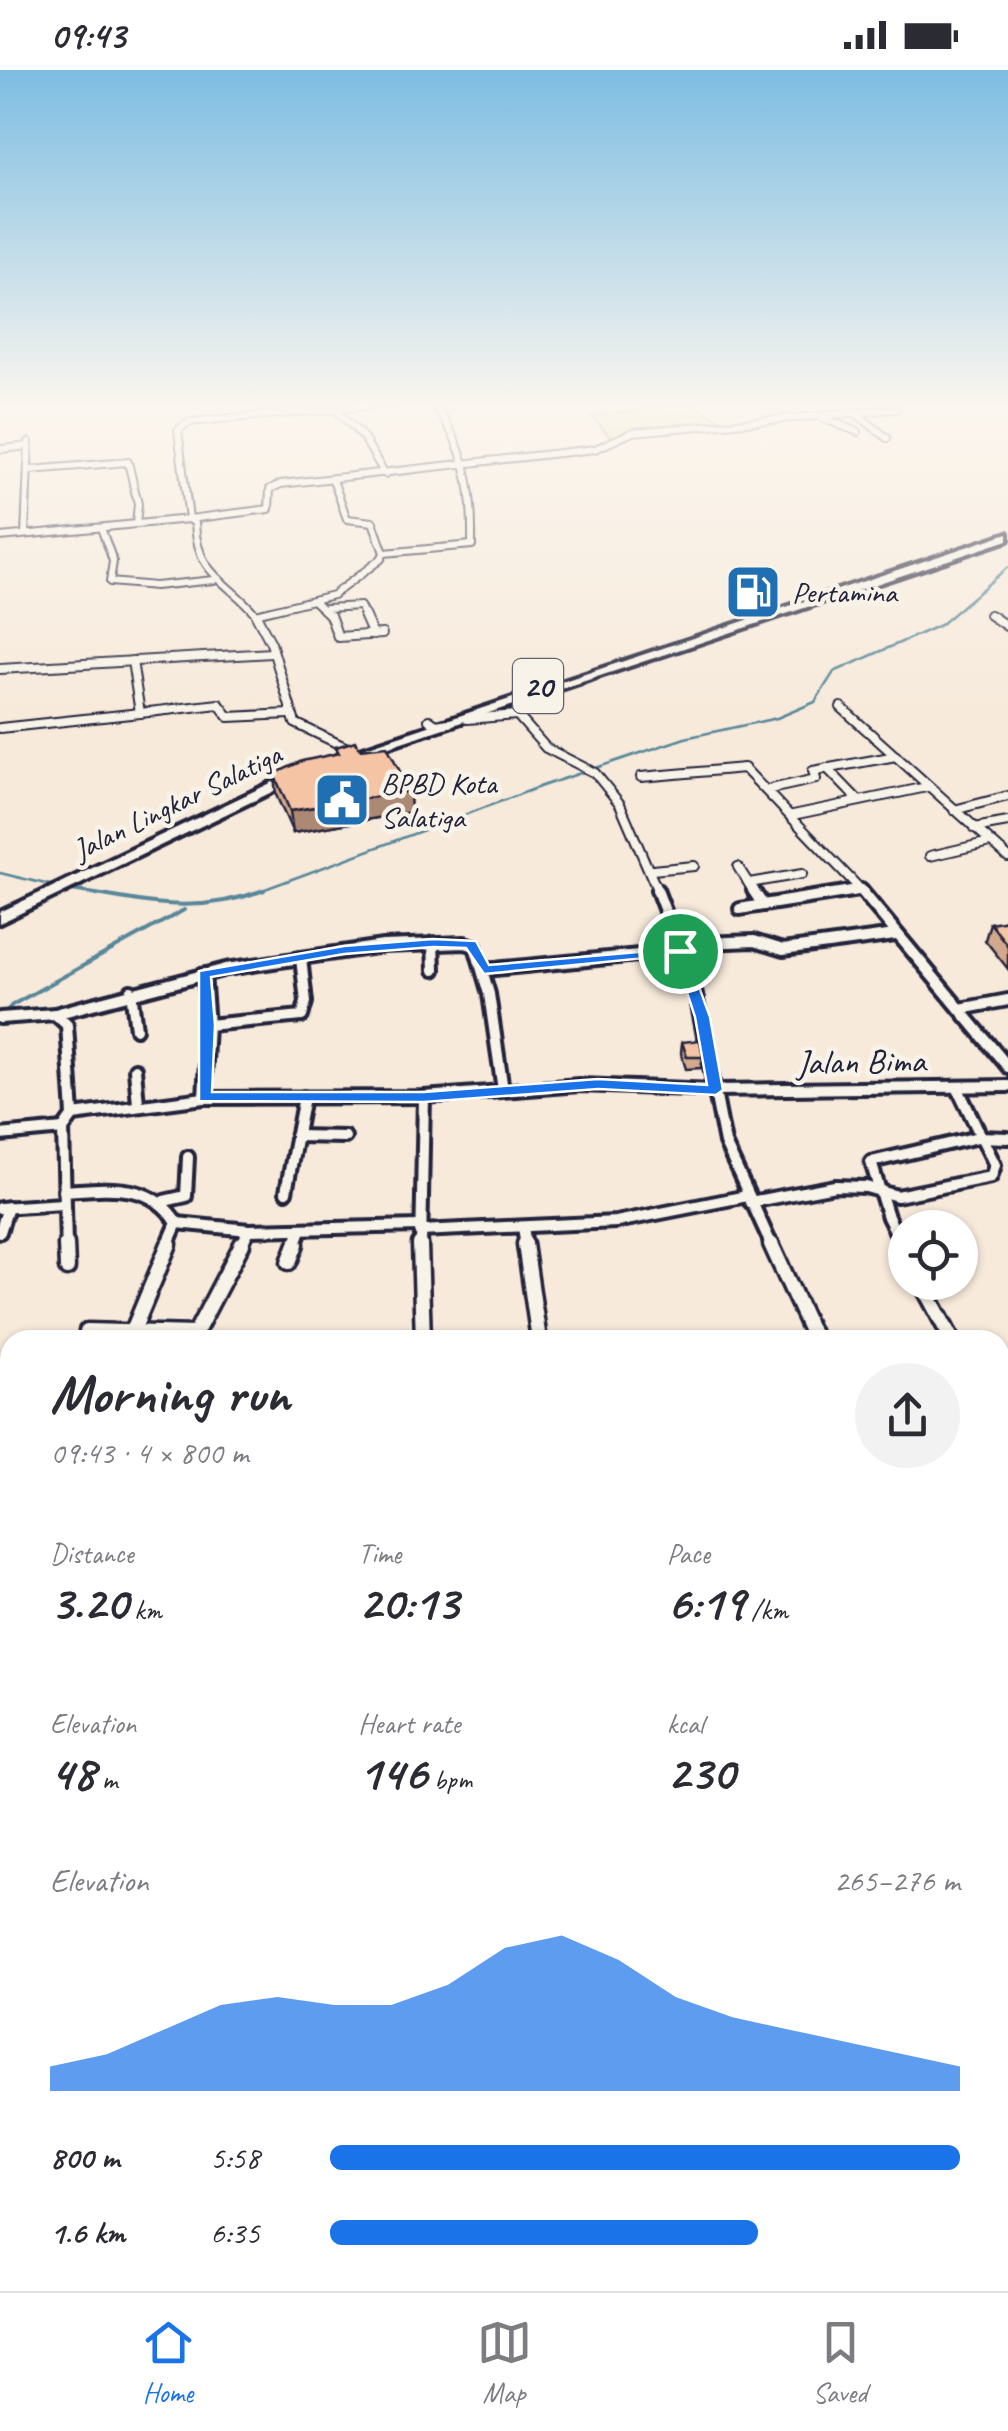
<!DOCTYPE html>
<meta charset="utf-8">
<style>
:root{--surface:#fff;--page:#f2f2f3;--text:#2b2b33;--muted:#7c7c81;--line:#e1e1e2;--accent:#1a73e8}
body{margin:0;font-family:Caveat,sans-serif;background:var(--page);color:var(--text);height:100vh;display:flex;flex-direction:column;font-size:38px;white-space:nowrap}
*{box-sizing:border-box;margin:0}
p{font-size:32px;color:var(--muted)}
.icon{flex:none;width:55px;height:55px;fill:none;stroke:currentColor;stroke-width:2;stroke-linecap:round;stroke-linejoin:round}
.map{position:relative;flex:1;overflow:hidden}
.side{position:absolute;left:0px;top:1260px;width:1010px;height:962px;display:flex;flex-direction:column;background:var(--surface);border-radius:30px 30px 0 0;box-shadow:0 2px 8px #0004}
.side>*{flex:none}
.buttons{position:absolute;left:888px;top:1140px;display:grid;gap:20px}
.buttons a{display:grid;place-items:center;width:90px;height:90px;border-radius:50%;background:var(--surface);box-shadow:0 2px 8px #0004;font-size:50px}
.pin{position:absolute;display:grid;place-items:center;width:85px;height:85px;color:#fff;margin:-42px;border:5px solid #fff;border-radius:50%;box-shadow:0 2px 10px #0007}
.round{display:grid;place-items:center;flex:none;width:105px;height:105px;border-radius:52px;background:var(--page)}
.headline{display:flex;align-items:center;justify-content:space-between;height:170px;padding:0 50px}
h1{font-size:55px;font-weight:700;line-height:75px}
.figures{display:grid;grid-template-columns:repeat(3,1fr);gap:15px;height:170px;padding:10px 50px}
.figures div{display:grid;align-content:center}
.figures b{font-size:50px;font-weight:700}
.figures small{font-size:28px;font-weight:400}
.figures p{font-size:28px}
.chart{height:280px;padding:20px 50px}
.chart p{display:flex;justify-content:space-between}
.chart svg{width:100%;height:180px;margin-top:10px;fill:var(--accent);opacity:.7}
ul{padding:0 50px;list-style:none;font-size:32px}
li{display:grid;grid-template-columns:160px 120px 1fr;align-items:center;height:75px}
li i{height:25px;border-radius:12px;background:var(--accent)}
.status{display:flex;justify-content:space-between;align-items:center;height:70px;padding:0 50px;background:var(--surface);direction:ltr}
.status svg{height:28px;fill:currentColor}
.tabs{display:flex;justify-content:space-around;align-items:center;height:140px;border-top:2px solid var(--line);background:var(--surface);font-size:28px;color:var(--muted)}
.tabs a{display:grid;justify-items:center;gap:5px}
.tabs .current{color:var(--accent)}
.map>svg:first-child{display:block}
.green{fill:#d1e194;stroke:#7a8268;stroke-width:2.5}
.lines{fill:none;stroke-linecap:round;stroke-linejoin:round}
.stream-far1{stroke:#59879a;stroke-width:2.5}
.stream{stroke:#59879a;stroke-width:4}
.minor-far4-casing{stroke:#22223b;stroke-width:10}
.minor-far3-casing{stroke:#22223b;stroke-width:12}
.minor-far2-casing{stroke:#22223b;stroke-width:18}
.minor-far1-casing{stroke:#22223b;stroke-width:21}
.minor-casing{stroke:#22223b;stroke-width:25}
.trunk-casing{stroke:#22223b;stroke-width:8}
.minor-far4{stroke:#f7f3e8;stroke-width:6}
.minor-far3{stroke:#f7f3e8;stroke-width:8}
.minor-far2{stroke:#f7f3e8;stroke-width:10}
.minor-far1{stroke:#f7f3e8;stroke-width:14}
.minor{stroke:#f7f3e8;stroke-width:18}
.trunk{fill:#f7f3e8;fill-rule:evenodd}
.wall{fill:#d3a98e;stroke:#22223b;stroke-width:2.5}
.shaded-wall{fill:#ac8974;stroke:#22223b;stroke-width:2.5}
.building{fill:#f5c4a5;stroke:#22223b;stroke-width:2.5}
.route{fill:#1a73e8;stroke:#fff;stroke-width:2.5;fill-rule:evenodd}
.labels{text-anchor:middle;stroke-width:9;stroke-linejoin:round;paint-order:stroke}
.far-poi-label{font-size:30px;fill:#22223b;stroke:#f7f3e8;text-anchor:start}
.far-street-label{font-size:30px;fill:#22223b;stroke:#f7f3e8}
.shield{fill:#f7f3e8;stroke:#62616f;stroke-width:2.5}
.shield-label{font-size:32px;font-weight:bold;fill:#22223b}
.street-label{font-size:35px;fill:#22223b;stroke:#f7f3e8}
</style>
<div class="status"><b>09:43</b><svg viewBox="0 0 49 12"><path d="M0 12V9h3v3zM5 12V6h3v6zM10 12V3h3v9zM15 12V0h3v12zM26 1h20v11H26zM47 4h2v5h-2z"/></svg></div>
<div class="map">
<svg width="1008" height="2221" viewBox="0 0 1008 2221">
<rect width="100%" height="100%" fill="#f7eadb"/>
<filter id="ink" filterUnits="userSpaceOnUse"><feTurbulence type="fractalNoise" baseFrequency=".01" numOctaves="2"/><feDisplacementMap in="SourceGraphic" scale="20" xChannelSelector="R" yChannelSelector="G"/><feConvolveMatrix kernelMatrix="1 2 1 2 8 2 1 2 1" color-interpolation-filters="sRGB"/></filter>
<g filter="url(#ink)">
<polygon class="green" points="694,334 725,353 610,367 592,346"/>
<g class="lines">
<g class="stream-far1">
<polyline points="0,803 58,817"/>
<polyline points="68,819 87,822"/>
<polyline points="257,822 542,716 685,668 777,648 815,632 834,602 940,555 1008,497"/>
</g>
<g class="stream">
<path d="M71,820c74,11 120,27 193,0"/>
<polyline points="3,945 12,935 184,840"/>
</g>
<g class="minor-far4-casing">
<g id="minor-far4">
<polyline points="335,339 401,333"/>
<polyline points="856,343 887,368"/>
<polyline points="820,347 858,362"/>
<polyline points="1,379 29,376"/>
<polyline points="30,400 128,392 138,434 136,454"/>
<polyline points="101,458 113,491 110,512 155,516 214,510"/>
<polyline points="25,464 29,372"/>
<polyline points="0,467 189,449 178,360 189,352 335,339 363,367 385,404"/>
<path d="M384,483l88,-8c1,-55 -5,-97 -39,-142"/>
<polyline points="314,531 331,547"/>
<polyline points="326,538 360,536 365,547"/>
<polyline points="255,544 333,525 381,489 384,483 373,452 347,449 333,410"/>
<polyline points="990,545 994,547"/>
<path d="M258,547c-30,-37 -61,-40 -63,-94l-6,-4 80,-10 1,-20 11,-5 314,-35 38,-17 263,-23 1,-6"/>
</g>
</g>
<g class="minor-far3-casing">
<g id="minor-far3">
<polyline points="256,545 271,573 295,653 345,677"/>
<polyline points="330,545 338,567 382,564"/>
<polyline points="364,545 373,565"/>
<polyline points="990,545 1008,557"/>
<polyline points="0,599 271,583"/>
<polyline points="841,637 1008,787"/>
<polyline points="140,643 219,634 229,647 290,644"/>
<polyline points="467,649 517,645 546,678 595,703 620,734 658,822"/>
<polyline points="429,650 436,655 449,653"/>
<polyline points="0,658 140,643 132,591"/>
<polyline points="827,698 859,731"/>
<polyline points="641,707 744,698 863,822"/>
<polyline points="766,720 816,709 813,701 896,686"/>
<polyline points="954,740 1008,726"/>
<polyline points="793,745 927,717"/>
<polyline points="974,758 1008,752"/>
<polyline points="930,786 990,772"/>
<polyline points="738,797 754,822"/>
<polyline points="652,800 694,796"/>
<polyline points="749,813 802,804"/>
<polyline points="842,822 861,819"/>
</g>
</g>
<g class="minor-far2-casing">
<g id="minor-far2">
<polyline points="657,820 695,920 725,1073 772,1176"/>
<polyline points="753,820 763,835 858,820"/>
<polyline points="861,820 1008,997"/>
<polyline points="740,839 763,835"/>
<polyline points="433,873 434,900"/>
<polyline points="679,874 754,871 783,880 895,865"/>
<polyline points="484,900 680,881"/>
<polyline points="204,904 208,955 204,1028"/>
<polyline points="131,921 136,959"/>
<polyline points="960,939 1008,930"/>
<polyline points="55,944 226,899 383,876 465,873 475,876 489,924 503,1020"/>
<polyline points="0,948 55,944 67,955 73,1045 204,1028 424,1027 579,1015 716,1020 1008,1016"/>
<polyline points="208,955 302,946 306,932 301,888"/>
<polyline points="135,999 138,1034"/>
<polyline points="0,1065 63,1059"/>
<polyline points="296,1066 345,1067"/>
<path d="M64,1121c44,-3 87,-10 113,32l-10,23"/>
<polyline points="286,1122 304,1027"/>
<polyline points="164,1131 186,1126 188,1087"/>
<polyline points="750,1132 835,1116 866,1117 897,1126 991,1107 995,1095 957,1017"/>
<polyline points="0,1138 63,1134"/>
<polyline points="177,1153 249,1160 420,1156"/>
<polyline points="523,1157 526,1176"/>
<polyline points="420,1161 616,1152 747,1126"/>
<polyline points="0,1162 8,1137"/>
<polyline points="66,1176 63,1059 73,1045"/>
<polyline points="241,1176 249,1160"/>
<polyline points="295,1176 301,1160"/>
<polyline points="421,1176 424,1027"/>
<polyline points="903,1176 888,1147 871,1092 978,1067 1008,1068"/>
</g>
</g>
<g class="minor-far1-casing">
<g id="minor-far1">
<polyline points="66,1174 67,1198"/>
<polyline points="420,1174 423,1270"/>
<polyline points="525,1174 539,1270"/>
<polyline points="771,1174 815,1270"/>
<polyline points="902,1174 905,1180"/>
<polyline points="289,1192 296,1174"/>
<polyline points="921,1212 952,1270"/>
<polyline points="87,1261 195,1264 242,1174"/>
<polyline points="132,1263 169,1174"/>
<polyline points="1000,1344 1008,1345"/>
</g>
</g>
<g class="minor-casing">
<g id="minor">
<polyline points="1000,2095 1008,2092"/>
<polyline points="382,2212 382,2221"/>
<polyline points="840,2212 843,2221"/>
<polyline points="519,2221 566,2212"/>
</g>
</g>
<g class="trunk-casing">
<g id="trunk">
<polygon points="1008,463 1008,470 351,689 339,686"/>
<polygon points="300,699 307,703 305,706 0,853 0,842"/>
</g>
</g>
<use href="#minor-far4" class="minor-far4"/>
<use href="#minor-far3" class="minor-far3"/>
<use href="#minor-far2" class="minor-far2"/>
<use href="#minor-far1" class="minor-far1"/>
<use href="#minor" class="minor"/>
<use href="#trunk" class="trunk"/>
</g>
<g class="wall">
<polygon points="336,677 360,679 411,742 293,763 276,725 274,704 337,683"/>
<polygon points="1008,850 1008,899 985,870 990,853"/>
<polygon points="682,972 703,987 701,998 686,999 681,983"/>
<polygon points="1008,2116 1008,2135 1002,2121"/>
<polygon points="1008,2165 1008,2221 988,2221 985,2212 1000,2212 1000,2171"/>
</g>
<g class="shaded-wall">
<polygon points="410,721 411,742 293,763 290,741"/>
<polygon points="1008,1791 1008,1801 1000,1804 1000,1799 1004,1792"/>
</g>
<g class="building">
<polygon points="355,671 360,679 387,676 410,721 290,741 274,704 302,691 339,683 336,677"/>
<polygon points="1008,850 1008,876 990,853"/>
<polygon points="700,970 703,987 687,987 682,972"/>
<polygon points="1008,1686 1008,1791 1004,1792 1000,1783 1000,1687"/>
<polygon points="1008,2170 1008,2209 1000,2184 1000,2171"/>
</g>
</g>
<linearGradient id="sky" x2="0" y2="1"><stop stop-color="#7dbde2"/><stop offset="0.52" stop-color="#fbf6ef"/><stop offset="1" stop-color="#fbf6ef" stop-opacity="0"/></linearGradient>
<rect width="1008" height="644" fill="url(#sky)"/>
<path class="route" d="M433,869l43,2 13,24 196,-17 25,69 13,73 -7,5 -118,-6 -174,13 -225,-1v-130l145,-25zM433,877l33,1 18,26 191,-19 20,62 12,68 -109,-6 -174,13h-212l3,-67 -4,-48 133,-23z"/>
<defs>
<g id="fuel-square" transform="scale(2.875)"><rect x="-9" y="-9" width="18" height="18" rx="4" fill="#1f6fb2" stroke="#f7f3e8"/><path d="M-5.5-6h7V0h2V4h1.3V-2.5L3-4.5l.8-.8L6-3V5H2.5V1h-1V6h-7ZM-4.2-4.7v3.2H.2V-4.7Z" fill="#fff"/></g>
<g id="civic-square" transform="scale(2.875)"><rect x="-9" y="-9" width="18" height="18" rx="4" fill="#1f6fb2" stroke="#f7f3e8"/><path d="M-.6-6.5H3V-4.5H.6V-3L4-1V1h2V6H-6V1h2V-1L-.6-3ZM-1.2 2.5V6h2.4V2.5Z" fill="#fff"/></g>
</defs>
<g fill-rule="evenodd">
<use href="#fuel-square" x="753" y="522"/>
<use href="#civic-square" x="342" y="730"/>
</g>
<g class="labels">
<g class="far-poi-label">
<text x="792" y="532">Pertamina</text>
<text x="381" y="723">BPBD Kota<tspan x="381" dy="34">Salatiga</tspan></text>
</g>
<g class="far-street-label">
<text transform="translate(177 732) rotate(-26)" y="10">Jalan Lingkar Salatiga</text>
</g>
<rect class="shield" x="513" y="589" width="50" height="54" rx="8"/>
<g class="shield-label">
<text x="538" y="627">20</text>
</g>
<g class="street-label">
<text transform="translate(861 991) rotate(-1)" y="12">Jalan Bima</text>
</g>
</g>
</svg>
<div class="buttons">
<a><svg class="icon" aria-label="locate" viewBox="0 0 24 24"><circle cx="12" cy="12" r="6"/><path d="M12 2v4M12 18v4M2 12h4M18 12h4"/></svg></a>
</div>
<div class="pin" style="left:680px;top:881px;background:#1e9e55"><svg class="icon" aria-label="arrive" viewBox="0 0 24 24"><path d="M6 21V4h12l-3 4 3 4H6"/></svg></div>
<section class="side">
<div class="headline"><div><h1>Morning run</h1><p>09:43 · 4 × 800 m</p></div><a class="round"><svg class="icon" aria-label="share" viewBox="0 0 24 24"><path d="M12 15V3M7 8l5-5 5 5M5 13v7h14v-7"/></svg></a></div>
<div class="figures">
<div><p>Distance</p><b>3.20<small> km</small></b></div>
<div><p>Time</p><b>20:13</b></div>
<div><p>Pace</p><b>6:19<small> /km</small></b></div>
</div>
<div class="figures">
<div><p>Elevation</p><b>48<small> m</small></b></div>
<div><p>Heart rate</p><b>146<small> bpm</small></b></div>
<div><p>kcal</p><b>230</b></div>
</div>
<div class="chart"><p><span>Elevation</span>265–276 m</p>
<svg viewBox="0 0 160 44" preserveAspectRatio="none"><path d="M0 44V38L10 35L20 29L30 23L40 21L50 23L60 23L70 18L80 9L90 6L100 12L110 21L120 26L130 29L140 32L150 35L160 38V44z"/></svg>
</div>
<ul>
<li><b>800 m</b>5:58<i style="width:100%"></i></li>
<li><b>1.6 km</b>6:35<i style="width:68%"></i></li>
</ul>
</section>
</div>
<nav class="tabs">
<a class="current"><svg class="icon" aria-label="home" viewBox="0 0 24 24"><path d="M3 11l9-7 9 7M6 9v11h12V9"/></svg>Home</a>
<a><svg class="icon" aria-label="map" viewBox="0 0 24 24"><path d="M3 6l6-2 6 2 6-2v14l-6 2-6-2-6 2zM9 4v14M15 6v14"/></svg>Map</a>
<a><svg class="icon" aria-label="saved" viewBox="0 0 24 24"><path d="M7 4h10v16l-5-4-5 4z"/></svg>Saved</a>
</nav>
